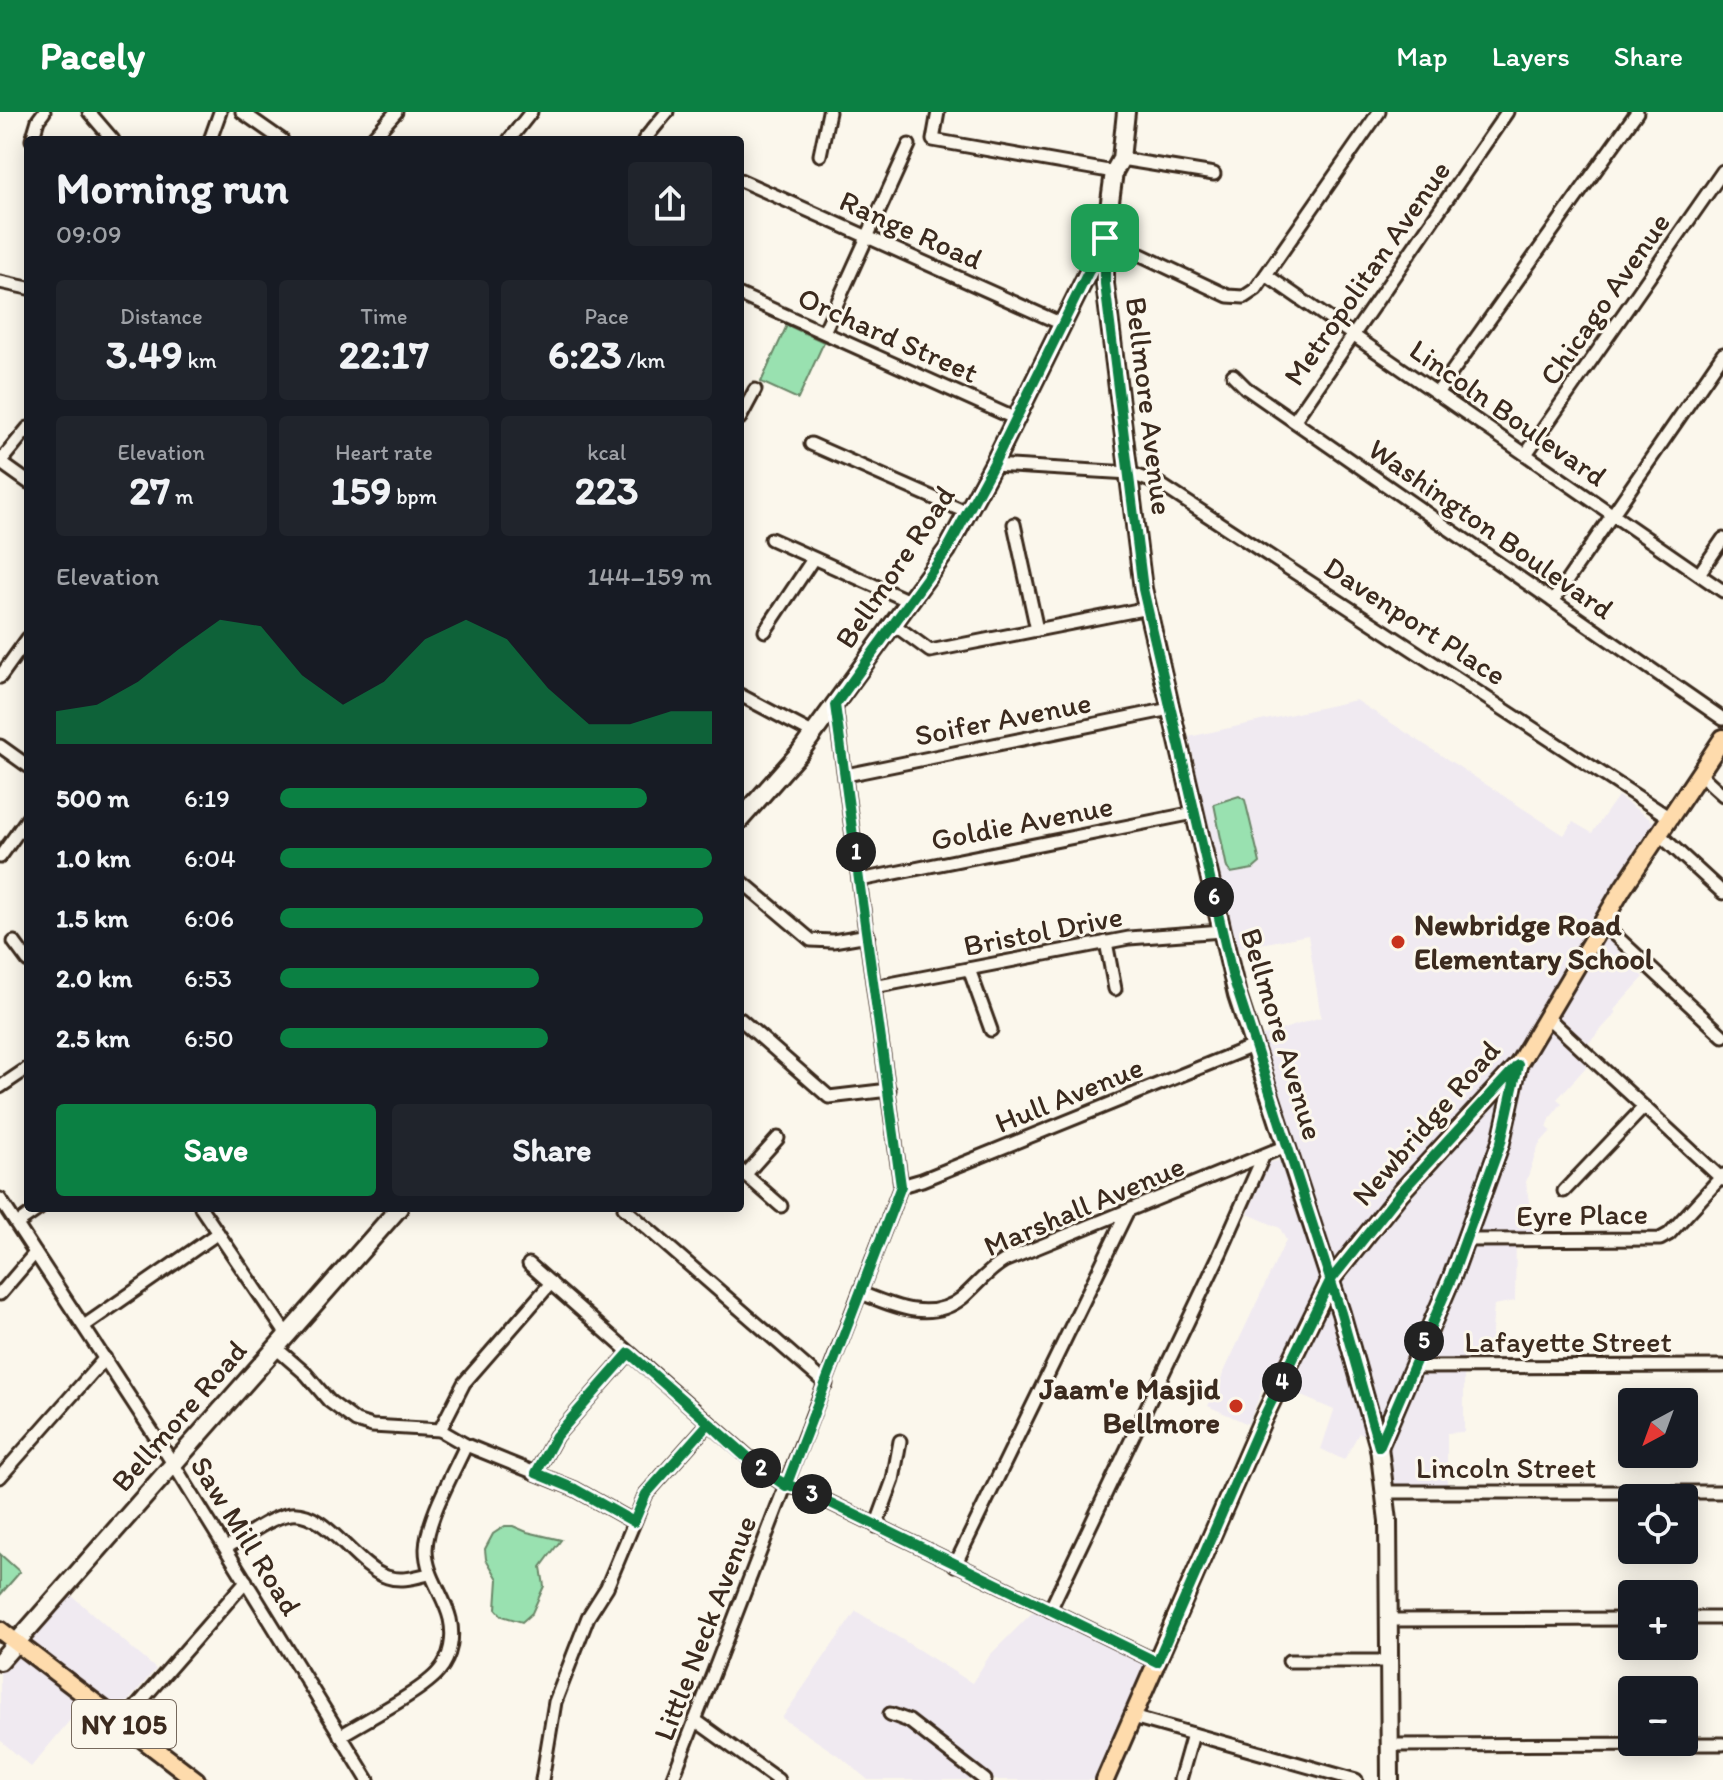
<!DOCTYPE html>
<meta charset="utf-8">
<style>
:root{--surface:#171b24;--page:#20242c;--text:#f1f3f6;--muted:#9ea1a6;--accent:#0b8043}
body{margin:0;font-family:Itim,sans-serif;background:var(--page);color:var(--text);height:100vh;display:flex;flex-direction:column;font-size:30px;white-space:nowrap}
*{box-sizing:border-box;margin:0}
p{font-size:26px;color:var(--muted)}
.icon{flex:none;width:44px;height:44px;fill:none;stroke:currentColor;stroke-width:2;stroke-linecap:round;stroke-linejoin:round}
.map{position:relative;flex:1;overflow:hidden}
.panel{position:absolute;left:24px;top:24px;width:720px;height:1076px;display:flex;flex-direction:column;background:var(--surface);border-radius:8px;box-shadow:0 4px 20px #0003}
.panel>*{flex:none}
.needle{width:52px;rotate:221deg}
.fabs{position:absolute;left:1618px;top:1276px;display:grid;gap:16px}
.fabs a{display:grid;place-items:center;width:80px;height:80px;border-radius:8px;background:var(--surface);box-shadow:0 4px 20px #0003;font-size:40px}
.pin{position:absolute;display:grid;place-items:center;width:68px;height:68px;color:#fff;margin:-34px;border-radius:16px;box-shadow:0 4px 12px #0006}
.km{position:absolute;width:40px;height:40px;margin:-20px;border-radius:50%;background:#222;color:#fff;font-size:22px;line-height:40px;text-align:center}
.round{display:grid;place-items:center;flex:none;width:84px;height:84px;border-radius:8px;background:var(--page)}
.summary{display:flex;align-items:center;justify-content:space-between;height:136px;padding:0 32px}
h1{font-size:44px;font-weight:700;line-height:60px}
.figures{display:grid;grid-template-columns:repeat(3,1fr);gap:12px;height:136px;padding:8px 32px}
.figures div{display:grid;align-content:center;border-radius:8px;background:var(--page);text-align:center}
.figures b{font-size:40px;font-weight:700}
.figures small{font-size:22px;font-weight:400}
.figures p{font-size:22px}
.chart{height:224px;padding:16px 32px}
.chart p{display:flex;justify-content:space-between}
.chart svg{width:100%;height:144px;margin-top:8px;fill:var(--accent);opacity:.7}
.button{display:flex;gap:16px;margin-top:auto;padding:16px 32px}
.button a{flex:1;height:92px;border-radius:8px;background:var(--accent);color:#fff;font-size:32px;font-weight:700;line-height:92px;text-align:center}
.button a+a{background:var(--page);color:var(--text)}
ul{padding:0 32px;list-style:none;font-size:26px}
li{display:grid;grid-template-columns:128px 96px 1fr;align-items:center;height:60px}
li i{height:20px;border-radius:10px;background:var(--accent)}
header{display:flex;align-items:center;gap:48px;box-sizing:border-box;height:112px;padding:0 40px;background:var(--accent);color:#fff}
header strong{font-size:38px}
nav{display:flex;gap:44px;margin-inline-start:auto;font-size:28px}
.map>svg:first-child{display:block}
.built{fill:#f0eaf1}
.green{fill:#99e1b0;stroke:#6a8667;stroke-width:2}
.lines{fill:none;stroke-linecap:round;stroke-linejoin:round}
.street-casing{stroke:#3b2a1e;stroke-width:17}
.secondary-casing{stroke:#3b2a1e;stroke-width:22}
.primary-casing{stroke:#3b2a1e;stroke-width:22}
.street{stroke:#fbf7ec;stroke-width:11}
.secondary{stroke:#fbf7ec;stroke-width:16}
.primary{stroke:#fedbac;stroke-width:16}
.route-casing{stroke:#fff;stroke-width:16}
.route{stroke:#0b8043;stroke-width:10}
.poi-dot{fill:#c8321e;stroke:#fbf7ec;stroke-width:3}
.labels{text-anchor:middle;stroke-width:6;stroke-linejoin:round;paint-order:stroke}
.shield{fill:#fbf7ec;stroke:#75685c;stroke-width:2}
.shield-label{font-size:28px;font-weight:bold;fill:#3b2a1e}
.street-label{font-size:30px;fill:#3b2a1e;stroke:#fbf7ec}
.poi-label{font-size:30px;font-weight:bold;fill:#3b2a1e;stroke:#fbf7ec;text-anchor:start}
</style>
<header>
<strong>Pacely</strong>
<nav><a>Map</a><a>Layers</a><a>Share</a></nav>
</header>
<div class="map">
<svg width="1723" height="1668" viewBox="0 0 1723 1668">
<rect width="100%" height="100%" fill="#fbf7ec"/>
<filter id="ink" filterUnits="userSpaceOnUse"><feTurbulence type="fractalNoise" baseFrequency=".0125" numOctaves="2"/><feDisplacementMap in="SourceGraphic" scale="16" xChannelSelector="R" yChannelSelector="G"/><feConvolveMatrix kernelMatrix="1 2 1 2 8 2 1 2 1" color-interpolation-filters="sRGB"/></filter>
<g filter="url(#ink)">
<g class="built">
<polygon points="1356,588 1564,723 1573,710 1592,721 1618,684 1654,710 1593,812 1644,865 1614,898 1616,901 1587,933 1587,954 1557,987 1562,991 1551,1005 1547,1015 1551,1019 1539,1032 1526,1070 1534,1122 1516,1123 1515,1189 1494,1193 1490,1246 1473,1247 1464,1265 1464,1320 1447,1321 1447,1379 1387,1378 1377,1325 1359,1321 1344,1348 1321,1337 1334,1298 1266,1269 1248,1312 1208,1294 1286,1128 1280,1116 1248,1102 1268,1051 1297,1044 1259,925 1321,905 1308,823 1234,837 1189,625"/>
<polygon points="63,1476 156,1557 116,1603 90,1584 31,1655 0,1628 0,1548"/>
<polygon points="1038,1495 1154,1550 1103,1668 868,1668 842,1646 782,1606 856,1499 972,1571 990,1543"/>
</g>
<g class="green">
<polygon points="787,213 824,230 798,287 761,270"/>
<polygon points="1239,684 1245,688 1260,751 1253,757 1231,761 1227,756 1214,692"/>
<polygon points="505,1414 513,1414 527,1420 561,1428 541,1455 544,1474 532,1501 522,1510 502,1504 496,1497 498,1467 486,1447 485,1437 493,1422"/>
<polygon points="0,1442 20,1460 0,1483"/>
</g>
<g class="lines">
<g class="street-casing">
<g id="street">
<polyline points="89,0 113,28"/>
<polyline points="242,0 282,28"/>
<polyline points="938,0 933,28 1114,60"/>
<polyline points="32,28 38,8 44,0"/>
<polyline points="210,28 220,0"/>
<polyline points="371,28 396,0"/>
<polyline points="509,28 531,0"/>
<polyline points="644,28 667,0"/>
<polyline points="820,43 829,0"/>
<polyline points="1121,47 1214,62"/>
<polyline points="740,68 1062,212"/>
<polyline points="1105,126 1228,184 1244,185 1256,177 1379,0"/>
<polyline points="1266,163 1723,479"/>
<polyline points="0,170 28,176"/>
<polyline points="740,183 1016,307"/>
<polyline points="824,220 909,33"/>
<polyline points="1233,263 1246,276 1723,607"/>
<polyline points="1437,281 1637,0"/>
<polyline points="740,306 755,278"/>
<polyline points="1294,309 1507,0"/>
<polyline points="811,332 968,401"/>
<polyline points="1526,342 1723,59"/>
<polyline points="0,350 28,316"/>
<polyline points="0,350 28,370"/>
<polyline points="993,353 1130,361 1161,373 1670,706"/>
<polyline points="1014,412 1037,518"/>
<polyline points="771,427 909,489"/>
<polyline points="1699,462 1723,427"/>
<polyline points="1553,489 1723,242"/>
<polyline points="893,512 930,539 1148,496"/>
<polyline points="765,519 813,447"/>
<polyline points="0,565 28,526"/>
<polyline points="740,583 814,622"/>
<polyline points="0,634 28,654"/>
<polyline points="1700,662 1723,683"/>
<polyline points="846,663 1170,597"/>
<polyline points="1659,722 1723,781"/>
<polyline points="0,745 28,706"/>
<polyline points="740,768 811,828 833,829 868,823"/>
<polyline points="860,768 1194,701"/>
<polyline points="1602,811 1723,924"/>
<polyline points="14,830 28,849"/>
<polyline points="1106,830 1115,877"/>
<polyline points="969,857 991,918"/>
<polyline points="874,875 1129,826 1222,819"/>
<polyline points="1547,905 1723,1068"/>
<polyline points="740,907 829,985 889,978"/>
<polyline points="0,975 28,956"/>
<polyline points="740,1058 781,1094"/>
<polyline points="745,1063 778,1026"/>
<polyline points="901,1074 922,1068 1253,934"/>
<polyline points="1564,1079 1644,995"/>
<polyline points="0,1087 174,1353 368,1668"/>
<polyline points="201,1096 287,1223"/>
<polyline points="624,1096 826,1272"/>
<polyline points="17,1112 40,1096"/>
<polyline points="1465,1128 1660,1127 1669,1122 1723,1063"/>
<polyline points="529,1152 764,1359 786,1374 802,1377 1157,1550"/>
<path d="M861,1181c32,13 70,30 101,5 15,-13 25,-27 42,-37l282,-115"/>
<polyline points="0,1182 35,1141"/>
<polyline points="84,1214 218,1121"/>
<polyline points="276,1236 306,1262 329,1289 356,1309 372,1314 440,1318 466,1333 575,1377 634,1410"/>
<polyline points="1413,1255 1723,1254"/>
<polyline points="440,1318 464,1271 551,1171"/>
<polyline points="536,1361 556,1324 629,1241"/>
<polyline points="0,1365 105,1246"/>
<polyline points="1386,1380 1723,1380"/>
<polyline points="876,1414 893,1368 900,1329"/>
<path d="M226,1436c19,-11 43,-31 65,-34 35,-4 64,53 96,63 14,5 29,0 42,-3"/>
<polyline points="955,1453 1127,1100"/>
<polyline points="1050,1498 1220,1142 1263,1045"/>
<polyline points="1684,1506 1723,1506"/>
<polyline points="1390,1508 1632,1507"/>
<polyline points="1289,1549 1390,1549"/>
<polyline points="890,1602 909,1609 985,1668"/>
<polyline points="1133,1605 1356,1668"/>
<polyline points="695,1608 778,1668"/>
<polyline points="122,1611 246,1469"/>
<path d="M340,1624c24,-15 83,-45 99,-65 12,-14 15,-34 11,-52 -6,-25 -24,-43 -24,-70 1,-31 27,-75 40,-104"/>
<polyline points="1390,1633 1723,1632"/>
<polyline points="542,1668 555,1590 588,1505 607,1475 646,1382 709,1311"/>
<polyline points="672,1668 901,1074 835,593"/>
<polyline points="1180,1668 1193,1622"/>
</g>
</g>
<g class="secondary-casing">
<g id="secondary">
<polyline points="1126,0 1121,47 1114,60 1105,126 1105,172 1143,477 1222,819 1237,883 1341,1201 1379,1335 1388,1409 1390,1668"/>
<polyline points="740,708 800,640 947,438 993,353 1103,130"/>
<polyline points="1379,1335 1452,1165 1501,1030 1518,953"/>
<polyline points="0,1549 399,1096"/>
</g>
</g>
<g class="primary-casing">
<g id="primary">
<polyline points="0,1518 196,1668"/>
<polyline points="1105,1668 1262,1309 1330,1169 1401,1080 1518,953 1623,776 1723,626"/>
</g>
</g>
<use href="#street" class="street"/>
<use href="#secondary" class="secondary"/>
<use href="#primary" class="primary"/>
</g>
</g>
<g class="lines" filter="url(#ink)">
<g class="route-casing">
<path id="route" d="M1105,126l-112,227 -46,85 -112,155 66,481 -115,300 -22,-15 -135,-118 -73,83 -20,37 39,16 59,33 12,-28 63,-71c27,24 57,59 93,66l355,173 105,-241 68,-140 71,-89 117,-127 -17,77 -49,135 -73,170 -38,-134 -109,-339 -89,-385 -38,-305v-46"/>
</g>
<use href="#route" class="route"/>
</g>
<g class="poi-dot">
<circle cx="1398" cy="830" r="8"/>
<circle cx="1236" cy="1294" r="8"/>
</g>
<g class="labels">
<rect class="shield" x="72" y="1588" width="104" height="48" rx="6"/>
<g class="shield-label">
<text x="124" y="1622">NY 105</text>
</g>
<g class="street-label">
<text transform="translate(911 118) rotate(24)" y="10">Range Road</text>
<text transform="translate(1367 161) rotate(-55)" y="10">Metropolitan Avenue</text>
<text transform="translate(1605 187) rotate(-55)" y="10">Chicago Avenue</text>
<text transform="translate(888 223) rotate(24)" y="10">Orchard Street</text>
<text transform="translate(1149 294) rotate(83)" y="10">Bellmore Avenue</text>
<text transform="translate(1508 301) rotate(35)" y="10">Lincoln Boulevard</text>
<text transform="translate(1491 417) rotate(35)" y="10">Washington Boulevard</text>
<text transform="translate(895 455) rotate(-56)" y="10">Bellmore Road</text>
<text transform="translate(1415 509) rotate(33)" y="10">Davenport Place</text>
<text transform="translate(1003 607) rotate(-11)" y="10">Soifer Avenue</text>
<text transform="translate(1022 711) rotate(-11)" y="10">Goldie Avenue</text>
<text transform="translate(1043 819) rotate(-11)" y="10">Bristol Drive</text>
<text transform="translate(1282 922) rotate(73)" y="10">Bellmore Avenue</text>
<text transform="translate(1069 983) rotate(-22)" y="10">Hull Avenue</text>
<text transform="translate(1426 1011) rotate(-49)" y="10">Newbridge Road</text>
<text transform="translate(1084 1094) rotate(-23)" y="10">Marshall Avenue</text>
<text transform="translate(1582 1103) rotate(-1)" y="10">Eyre Place</text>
<text x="1568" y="1240">Lafayette Street</text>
<text transform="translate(179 1304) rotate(-49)" y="10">Bellmore Road</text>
<text x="1506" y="1366">Lincoln Street</text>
<text transform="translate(246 1424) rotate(58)" y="10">Saw Mill Road</text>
<text transform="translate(705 1516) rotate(-69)" y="10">Little Neck Avenue</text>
</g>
<g class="poi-label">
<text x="1414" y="823">Newbridge Road<tspan x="1414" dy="34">Elementary School</tspan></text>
<text x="1220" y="1287" text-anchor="end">Jaam'e Masjid<tspan x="1220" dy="34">Bellmore</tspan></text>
</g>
</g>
</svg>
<div class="fabs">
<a><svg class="needle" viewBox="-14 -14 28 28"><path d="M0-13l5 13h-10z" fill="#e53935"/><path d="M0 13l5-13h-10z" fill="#9ea1a6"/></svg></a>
<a><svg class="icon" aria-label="locate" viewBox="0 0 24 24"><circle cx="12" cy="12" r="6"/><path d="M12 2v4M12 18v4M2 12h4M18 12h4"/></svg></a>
<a>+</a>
<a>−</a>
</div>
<div class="pin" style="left:1105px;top:126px;background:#1e9e55"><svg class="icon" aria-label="arrive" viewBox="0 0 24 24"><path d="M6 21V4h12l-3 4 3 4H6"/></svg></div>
<b class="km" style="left:856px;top:740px">1</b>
<b class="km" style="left:761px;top:1356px">2</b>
<b class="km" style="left:812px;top:1382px">3</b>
<b class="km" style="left:1282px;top:1270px">4</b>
<b class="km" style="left:1424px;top:1229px">5</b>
<b class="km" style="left:1214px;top:785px">6</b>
<section class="panel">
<div class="summary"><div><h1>Morning run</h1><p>09:09</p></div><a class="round"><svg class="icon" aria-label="share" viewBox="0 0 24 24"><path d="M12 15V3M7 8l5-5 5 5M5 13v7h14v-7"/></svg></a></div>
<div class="figures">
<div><p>Distance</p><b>3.49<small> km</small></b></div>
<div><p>Time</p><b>22:17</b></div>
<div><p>Pace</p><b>6:23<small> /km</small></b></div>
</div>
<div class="figures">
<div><p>Elevation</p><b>27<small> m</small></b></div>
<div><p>Heart rate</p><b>159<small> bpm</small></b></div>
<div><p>kcal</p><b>223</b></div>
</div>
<div class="chart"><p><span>Elevation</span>144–159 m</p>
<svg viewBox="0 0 160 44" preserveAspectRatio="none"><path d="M0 44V34L10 32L20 25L30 15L40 6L50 8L60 23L70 32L80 25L90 12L100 6L110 12L120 27L130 38L140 38L150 34L160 34V44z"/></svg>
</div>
<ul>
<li><b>500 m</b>6:19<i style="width:85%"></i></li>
<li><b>1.0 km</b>6:04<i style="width:100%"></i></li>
<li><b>1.5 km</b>6:06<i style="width:98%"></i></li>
<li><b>2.0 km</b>6:53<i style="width:60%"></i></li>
<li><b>2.5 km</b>6:50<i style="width:62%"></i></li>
</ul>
<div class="button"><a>Save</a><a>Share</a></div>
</section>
</div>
